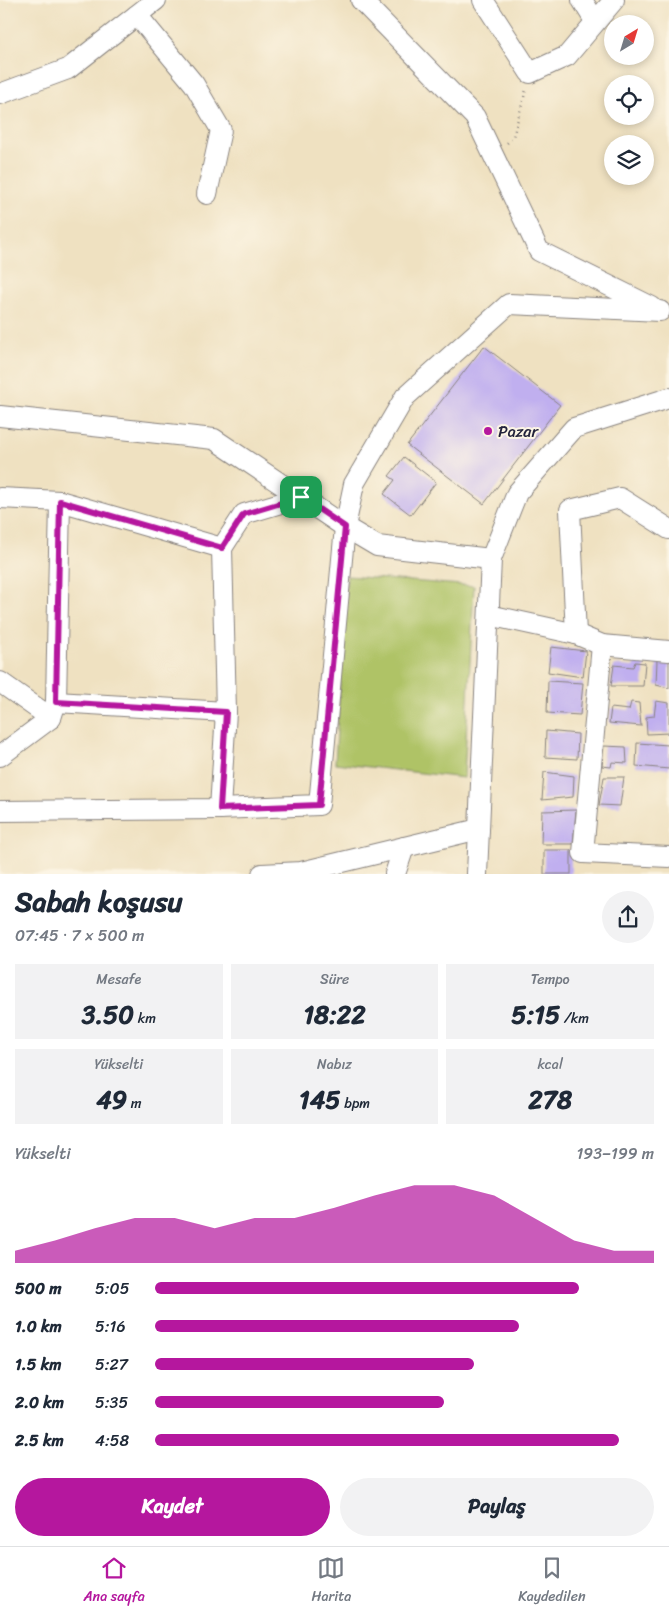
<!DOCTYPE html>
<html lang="tr">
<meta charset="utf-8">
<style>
:root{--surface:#fff;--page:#f2f2f3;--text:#1f2937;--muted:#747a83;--line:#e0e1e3;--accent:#b5179e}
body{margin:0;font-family:Sriracha,sans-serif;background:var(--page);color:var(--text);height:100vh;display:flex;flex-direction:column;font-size:19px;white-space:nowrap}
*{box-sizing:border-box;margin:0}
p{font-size:16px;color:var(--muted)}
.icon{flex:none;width:28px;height:28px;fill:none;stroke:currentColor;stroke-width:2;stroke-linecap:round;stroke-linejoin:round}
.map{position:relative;height:874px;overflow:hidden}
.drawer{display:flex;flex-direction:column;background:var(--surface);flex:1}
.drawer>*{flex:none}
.needle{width:32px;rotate:38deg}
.buttons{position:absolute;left:604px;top:15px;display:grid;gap:10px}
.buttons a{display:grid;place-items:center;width:50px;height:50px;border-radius:50%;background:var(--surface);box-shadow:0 2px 8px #0003;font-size:25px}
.pin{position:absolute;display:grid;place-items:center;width:42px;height:42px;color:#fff;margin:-21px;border-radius:10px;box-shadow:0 2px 8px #0006}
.round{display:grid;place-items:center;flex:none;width:52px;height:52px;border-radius:26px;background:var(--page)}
.overview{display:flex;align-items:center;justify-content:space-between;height:85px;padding:0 15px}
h1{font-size:28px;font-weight:700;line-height:38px}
.stats{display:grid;grid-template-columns:repeat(3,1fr);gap:8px;height:85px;padding:5px 15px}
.stats div{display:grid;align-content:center;border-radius:0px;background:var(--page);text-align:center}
.stats b{font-size:25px;font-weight:700}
.stats small{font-size:14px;font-weight:400}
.stats p{font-size:14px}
.chart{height:140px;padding:10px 15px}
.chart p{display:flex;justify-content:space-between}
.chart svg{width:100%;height:90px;margin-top:5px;fill:var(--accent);opacity:.7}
.action{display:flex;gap:10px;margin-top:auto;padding:10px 15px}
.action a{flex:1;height:58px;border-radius:30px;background:var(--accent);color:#fff;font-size:20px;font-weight:700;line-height:58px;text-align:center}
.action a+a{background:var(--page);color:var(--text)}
ul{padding:0 15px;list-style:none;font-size:16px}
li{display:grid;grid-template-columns:80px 60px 1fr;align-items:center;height:38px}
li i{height:12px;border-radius:6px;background:var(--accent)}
.menu{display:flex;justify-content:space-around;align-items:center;height:70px;border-top:1px solid var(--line);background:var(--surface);font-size:14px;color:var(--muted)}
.menu a{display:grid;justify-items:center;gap:2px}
.menu .selected{color:var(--accent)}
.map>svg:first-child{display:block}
.green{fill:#afc366;stroke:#687250}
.building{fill:#c0afef}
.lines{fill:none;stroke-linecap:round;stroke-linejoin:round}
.minor-casing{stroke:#88827e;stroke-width:22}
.path{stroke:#88827e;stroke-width:2.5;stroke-dasharray:1 4;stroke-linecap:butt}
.minor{stroke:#fff;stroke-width:20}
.route-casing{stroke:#fff;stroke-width:10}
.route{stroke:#b5179e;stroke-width:6}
.poi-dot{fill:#b5179e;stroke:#fcf5e5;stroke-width:2}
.labels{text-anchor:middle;stroke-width:4;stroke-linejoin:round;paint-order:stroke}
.poi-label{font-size:16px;fill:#22223b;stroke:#fcf5e5;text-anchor:start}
</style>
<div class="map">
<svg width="669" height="874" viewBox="0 0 669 874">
<rect width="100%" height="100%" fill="#fcf5e5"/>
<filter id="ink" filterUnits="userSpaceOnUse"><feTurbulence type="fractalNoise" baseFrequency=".02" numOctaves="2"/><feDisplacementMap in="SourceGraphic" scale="10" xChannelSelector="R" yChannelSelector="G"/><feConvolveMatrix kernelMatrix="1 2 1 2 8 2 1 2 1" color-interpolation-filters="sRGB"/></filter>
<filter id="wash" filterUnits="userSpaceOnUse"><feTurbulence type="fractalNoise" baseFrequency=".0096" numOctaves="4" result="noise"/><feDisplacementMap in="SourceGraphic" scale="20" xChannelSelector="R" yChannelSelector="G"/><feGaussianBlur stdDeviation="1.12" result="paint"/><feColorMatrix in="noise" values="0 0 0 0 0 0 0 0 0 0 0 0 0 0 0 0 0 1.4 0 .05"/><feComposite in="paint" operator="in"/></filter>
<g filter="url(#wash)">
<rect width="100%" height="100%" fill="#efe1c1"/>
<polygon class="green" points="347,576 474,586 464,778 335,763"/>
<g id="blocks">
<g class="building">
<polygon points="484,346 560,405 484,504 407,445"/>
<polygon points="404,457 436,482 411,515 384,494 395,480 389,476"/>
<polygon points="551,647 586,651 583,677 548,672"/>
<polygon points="657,660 669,660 669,688 656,685"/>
<polygon points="635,662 645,663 643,686 611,686 614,665 633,667"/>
<polygon points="548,681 583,683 580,715 547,713"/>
<polygon points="656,701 669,703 669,733 647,734 646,717 654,716"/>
<polygon points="631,702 639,703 641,726 609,723 611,708 629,710"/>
<polygon points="546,731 578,734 577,759 545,757"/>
<polygon points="637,743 669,745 669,769 636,766"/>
<polygon points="604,746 626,747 627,763 612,762 611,767 602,766"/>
<polygon points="544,772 574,776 573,797 542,800"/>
<polygon points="604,777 624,777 620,806 599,805"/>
<polygon points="576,810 573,844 541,844 542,811"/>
<rect x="544" y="850" width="27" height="24"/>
</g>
</g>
</g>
<g filter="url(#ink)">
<use href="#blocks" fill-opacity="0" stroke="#88827e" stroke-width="1"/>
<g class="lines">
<g class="minor-casing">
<g id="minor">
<polyline points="361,0 475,117 539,251 652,307"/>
<polyline points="483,0 530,73 567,56 614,0"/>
<polyline points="582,0 595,21"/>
<polyline points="137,15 194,84 221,130 207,194"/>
<polyline points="0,94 68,69 156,0"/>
<polyline points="0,416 214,439 345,527 377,546 491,559"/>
<polyline points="0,498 60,501 222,548 244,514 301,497"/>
<polyline points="489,615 576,634 602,645 669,651"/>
<polyline points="576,634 570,510 620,498 669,529"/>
<polyline points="602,645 583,853 669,857"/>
<polyline points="0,682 51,718"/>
<polyline points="56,702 60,501"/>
<polyline points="0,756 51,718 56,702 226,712"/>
<polyline points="220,809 226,712 222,548"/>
<polyline points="0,811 220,809 319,805 345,527 354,484 405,397 509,304 660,311"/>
<polyline points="262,874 301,872 479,829"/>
<polyline points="395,874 404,847"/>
<polyline points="477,874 491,559 517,493 574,428 669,398"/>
</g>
</g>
<polyline class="path" points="507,143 513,137 526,90"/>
<use href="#minor" class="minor"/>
</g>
</g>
<g class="lines" filter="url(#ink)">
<g class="route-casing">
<polygon id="route" points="301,497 345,527 319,805 220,809 226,712 56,702 60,501 222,548 244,514"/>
</g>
<use href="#route" class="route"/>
</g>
<circle class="poi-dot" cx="488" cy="431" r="5"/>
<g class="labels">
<g class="poi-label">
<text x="498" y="437">Pazar</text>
</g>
</g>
</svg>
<div class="buttons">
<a><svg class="needle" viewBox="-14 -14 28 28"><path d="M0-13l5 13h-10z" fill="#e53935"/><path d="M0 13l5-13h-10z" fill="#747a83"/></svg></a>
<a><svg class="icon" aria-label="locate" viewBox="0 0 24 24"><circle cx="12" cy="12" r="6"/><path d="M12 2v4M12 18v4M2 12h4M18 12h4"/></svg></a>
<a><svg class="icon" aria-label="layers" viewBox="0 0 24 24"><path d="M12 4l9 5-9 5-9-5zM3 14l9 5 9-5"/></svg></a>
</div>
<div class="pin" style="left:301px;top:497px;background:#1e9e55"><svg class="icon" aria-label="arrive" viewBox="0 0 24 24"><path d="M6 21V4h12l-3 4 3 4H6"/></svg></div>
</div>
<section class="drawer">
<div class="overview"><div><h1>Sabah koşusu</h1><p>07:45 · 7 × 500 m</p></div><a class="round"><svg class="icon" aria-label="share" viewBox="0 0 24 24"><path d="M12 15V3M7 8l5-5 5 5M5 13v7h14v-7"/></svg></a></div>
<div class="stats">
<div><p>Mesafe</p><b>3.50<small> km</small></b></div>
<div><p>Süre</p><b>18:22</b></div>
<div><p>Tempo</p><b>5:15<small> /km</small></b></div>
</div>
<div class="stats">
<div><p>Yükselti</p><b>49<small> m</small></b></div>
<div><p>Nabız</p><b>145<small> bpm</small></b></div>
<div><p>kcal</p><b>278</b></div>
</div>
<div class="chart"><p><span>Yükselti</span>193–199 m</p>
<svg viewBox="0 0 160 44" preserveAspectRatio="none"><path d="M0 44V38L10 33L20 27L30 22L40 22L50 27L60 22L70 22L80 17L90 11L100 6L110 6L120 11L130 22L140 33L150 38L160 38V44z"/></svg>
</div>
<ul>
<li><b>500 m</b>5:05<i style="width:85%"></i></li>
<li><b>1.0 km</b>5:16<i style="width:73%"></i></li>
<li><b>1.5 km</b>5:27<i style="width:64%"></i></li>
<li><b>2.0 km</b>5:35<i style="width:58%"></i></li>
<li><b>2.5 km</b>4:58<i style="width:93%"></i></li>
</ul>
<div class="action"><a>Kaydet</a><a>Paylaş</a></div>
</section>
<nav class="menu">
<a class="selected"><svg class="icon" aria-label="home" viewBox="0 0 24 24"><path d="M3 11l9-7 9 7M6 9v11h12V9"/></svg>Ana sayfa</a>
<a><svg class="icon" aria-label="map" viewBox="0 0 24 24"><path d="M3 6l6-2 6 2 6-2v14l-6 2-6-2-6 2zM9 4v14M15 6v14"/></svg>Harita</a>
<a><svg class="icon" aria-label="saved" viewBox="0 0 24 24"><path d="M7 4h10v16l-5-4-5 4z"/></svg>Kaydedilen</a>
</nav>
